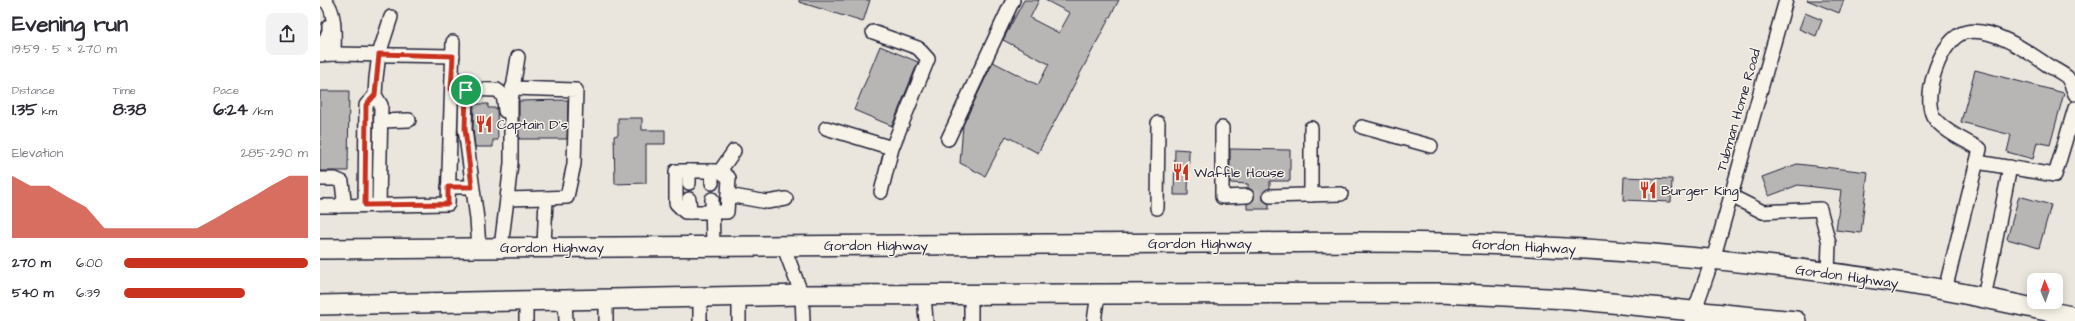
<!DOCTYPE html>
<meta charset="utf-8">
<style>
:root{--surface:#fff;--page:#f2f2f3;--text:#2b2b33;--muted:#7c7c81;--accent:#c8321e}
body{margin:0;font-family:"Architects Daughter",sans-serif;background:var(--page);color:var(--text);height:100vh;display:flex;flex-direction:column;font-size:15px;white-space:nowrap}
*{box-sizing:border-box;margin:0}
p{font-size:13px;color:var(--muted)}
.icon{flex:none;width:22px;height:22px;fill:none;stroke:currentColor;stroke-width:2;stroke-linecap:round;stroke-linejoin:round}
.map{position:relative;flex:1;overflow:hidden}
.sheet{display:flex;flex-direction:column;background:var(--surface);width:320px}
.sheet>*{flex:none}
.needle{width:26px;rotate:358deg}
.tools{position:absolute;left:1707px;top:273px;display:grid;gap:8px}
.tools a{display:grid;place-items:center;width:36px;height:36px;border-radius:8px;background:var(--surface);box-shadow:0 2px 10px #0003;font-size:20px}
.pin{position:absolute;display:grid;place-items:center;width:34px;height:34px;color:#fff;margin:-17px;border:2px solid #fff;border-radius:50%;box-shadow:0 1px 4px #0007}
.round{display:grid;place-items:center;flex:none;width:42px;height:42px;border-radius:8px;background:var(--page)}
.summary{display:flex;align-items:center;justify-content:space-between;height:68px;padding:0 12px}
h1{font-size:22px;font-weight:800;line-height:30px}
.figures{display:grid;grid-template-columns:repeat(3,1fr);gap:6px;height:68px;padding:4px 12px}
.figures div{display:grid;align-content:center}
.figures b{font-size:17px;font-weight:800}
.figures small{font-size:11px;font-weight:400}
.figures p{font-size:11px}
.chart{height:112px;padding:8px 12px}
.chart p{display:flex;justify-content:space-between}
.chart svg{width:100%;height:72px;margin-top:4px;fill:var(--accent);opacity:.7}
ul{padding:0 12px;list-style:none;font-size:13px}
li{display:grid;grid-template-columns:64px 48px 1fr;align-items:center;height:30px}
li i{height:10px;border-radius:5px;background:var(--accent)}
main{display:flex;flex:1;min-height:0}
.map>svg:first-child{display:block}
.building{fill:#b8b6b5;stroke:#22223b}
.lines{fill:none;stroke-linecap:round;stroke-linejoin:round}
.minor-tunnel{stroke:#c2bfbd;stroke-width:13;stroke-dasharray:13 6;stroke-linecap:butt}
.minor-casing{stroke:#22223b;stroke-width:16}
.highway-casing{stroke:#22223b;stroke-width:22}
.minor{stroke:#f7f3e8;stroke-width:13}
.highway{stroke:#f7f3e8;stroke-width:19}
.route-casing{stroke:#fff;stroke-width:8}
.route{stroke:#c8321e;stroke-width:5}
.labels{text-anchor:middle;stroke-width:3;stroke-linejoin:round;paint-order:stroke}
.street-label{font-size:14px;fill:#22223b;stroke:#f7f3e8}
.poi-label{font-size:14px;fill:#22223b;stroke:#f7f3e8;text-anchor:start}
</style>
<main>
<section class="sheet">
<div class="summary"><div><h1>Evening run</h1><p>19:59 · 5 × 270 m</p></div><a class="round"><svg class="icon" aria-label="share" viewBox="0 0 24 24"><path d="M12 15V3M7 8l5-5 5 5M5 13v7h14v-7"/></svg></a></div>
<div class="figures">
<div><p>Distance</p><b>1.35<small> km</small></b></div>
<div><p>Time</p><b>8:38</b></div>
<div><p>Pace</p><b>6:24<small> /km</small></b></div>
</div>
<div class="chart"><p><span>Elevation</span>285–290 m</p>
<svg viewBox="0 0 160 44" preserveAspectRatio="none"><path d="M0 44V6L10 12L20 12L30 19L40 25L50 38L60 38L70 38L80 38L90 38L100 38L110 32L120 25L130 19L140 12L150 6L160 6V44z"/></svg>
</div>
<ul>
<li><b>270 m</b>6:00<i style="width:100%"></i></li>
<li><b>540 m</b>6:39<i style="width:66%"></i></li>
</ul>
</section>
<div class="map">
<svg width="1755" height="321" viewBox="0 0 1755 321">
<rect width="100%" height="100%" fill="#eae6de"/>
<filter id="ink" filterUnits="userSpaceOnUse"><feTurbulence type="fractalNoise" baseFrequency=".025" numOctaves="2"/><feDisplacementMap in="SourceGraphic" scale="8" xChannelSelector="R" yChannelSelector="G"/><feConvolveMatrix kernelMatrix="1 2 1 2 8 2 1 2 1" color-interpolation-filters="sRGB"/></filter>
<g filter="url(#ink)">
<g class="building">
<polygon points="479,0 550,0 543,22 479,2"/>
<polygon points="704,0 719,0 710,18 739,33 750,13 725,0 799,0 718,153 686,136 665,176 640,163 643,125 673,62 718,85 729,64 683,40"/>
<polygon points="1487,0 1524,0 1519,13"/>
<polygon points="1485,13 1502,20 1496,36 1479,29"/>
<polygon points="560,46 598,62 572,126 534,110"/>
<polygon points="1655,70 1744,93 1730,145 1717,142 1713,159 1687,152 1691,135 1641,122"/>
<polygon points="0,91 29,91 28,171 0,171"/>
<polygon points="248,100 247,139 199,139 199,101"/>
<polygon points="154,104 168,104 168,108 177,108 178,140 173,140 173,147 155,147 153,129"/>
<polygon points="298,118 322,118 322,130 345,130 345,144 326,144 326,183 295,184 294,136 298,135"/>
<polygon points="855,149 869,150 868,195 854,195"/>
<polygon points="910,149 970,150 970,181 950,181 950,188 943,193 943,200 949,204 949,209 927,209 927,204 934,199 934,191 928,188 928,184 910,183"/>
<polygon points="1477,164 1548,172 1541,233 1516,230 1521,190 1478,185 1449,196 1442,177"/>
<polygon points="1304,177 1352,179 1351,202 1303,200"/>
<polygon points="1699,196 1731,205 1719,248 1687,239"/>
</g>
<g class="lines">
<polyline class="minor-tunnel" points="927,196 950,196"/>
<g class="minor-casing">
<g id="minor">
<polyline points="553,32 598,48 608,59 572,148 561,192"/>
<polyline points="0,45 4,43 9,31 9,26"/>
<polyline points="14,54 133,56"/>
<path d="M0,55l14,-1c0,-13 3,-48 -11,-54"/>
<polyline points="198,57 191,101 191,163 187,199 226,198"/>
<polyline points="192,88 256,90 254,164 247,197 226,198 224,247"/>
<path d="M139,89l38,1c8,5 7,12 8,21"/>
<polyline points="146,90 145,129 157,219 159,248"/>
<polyline points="61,121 89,120"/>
<polyline points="1042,127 1111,146"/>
<polyline points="506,128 572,148"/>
<polyline points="902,128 902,197 927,196"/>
<polyline points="628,139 693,0"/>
<polyline points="1657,162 1735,175 1755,108"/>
<polyline points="369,171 369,183"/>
<polyline points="392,171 392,183"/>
<polyline points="400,171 356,171 356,203 365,212 407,212 409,178 400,171 414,151"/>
<polyline points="0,179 15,179 22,182 24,200 19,206 0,206"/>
<polyline points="128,187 152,187"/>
<polyline points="408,195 447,202 466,199"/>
<polyline points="991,195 991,128"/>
<polyline points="950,196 1021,194"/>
<polyline points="1411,196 1443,212 1500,209 1509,243 1508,273"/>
<polyline points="369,199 370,212"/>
<polyline points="392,199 393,246"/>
<polyline points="45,205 46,105 55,95"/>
<polyline points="59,205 61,105 55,95 56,78 59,54 71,17"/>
<polyline points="19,206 128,204 133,42"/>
<polyline points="837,208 838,123"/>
<polyline points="463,245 482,295 483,321"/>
<polyline points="181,247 187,199"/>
<path d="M1625,290l35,-141c-14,-8 -39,-19 -47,-33 -11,-21 8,-79 33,-84 27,-5 61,19 83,34 5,3 13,7 18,11 3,4 6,12 8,17"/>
<polyline points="604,295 606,321"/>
<polyline points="651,295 651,321"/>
<polyline points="419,297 419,321"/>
<polyline points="380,298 380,321"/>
<polyline points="1664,298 1690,167"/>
<polyline points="245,300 246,321"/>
<polyline points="206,301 206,321"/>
<polyline points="286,321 286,300"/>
<polyline points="774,321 778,294"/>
<polyline points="1371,321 1396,249 1466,0"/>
</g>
</g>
<g class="highway-casing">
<g id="highway">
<path d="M0,249l1039,-7c182,0 365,14 545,41 58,9 114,22 171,34"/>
<polyline points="0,305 482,295 1119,293 1250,299 1476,321"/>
</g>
</g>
<use href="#minor" class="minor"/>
<use href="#highway" class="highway"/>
</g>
</g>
<g class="lines" filter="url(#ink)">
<g class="route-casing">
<polygon id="route" points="59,54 133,56 131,89 146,90 145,129 152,187 128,187 128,204 45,205 46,105 55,95"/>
</g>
<use href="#route" class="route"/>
</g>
<defs>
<g id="restaurant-bare" transform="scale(1.38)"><path d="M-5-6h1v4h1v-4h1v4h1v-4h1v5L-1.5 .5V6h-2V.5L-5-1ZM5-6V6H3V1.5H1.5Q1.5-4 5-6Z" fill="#c8321e" stroke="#f7f3e8" stroke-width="2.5" paint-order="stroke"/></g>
</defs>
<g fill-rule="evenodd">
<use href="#restaurant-bare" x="164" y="124"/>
<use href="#restaurant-bare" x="861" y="172"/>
<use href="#restaurant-bare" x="1328" y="190"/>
</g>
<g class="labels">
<g class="street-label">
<text transform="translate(1418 110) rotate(-74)" y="5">Tubman Home Road</text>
<text x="880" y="248">Gordon Highway</text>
<text x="556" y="250">Gordon Highway</text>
<text transform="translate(1204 246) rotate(3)" y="5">Gordon Highway</text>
<text x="232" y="252">Gordon Highway</text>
<text transform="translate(1527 276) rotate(8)" y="5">Gordon Highway</text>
</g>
<g class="poi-label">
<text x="177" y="129">Captain D's</text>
<text x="874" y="177">Waffle House</text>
<text x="1341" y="195">Burger King</text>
</g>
</g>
</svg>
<div class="tools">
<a><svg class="needle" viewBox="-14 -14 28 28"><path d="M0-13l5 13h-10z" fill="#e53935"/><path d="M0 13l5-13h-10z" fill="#7c7c81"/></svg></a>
</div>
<div class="pin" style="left:146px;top:90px;background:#1e9e55"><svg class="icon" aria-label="arrive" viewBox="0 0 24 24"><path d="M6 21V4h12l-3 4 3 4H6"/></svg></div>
</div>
</main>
